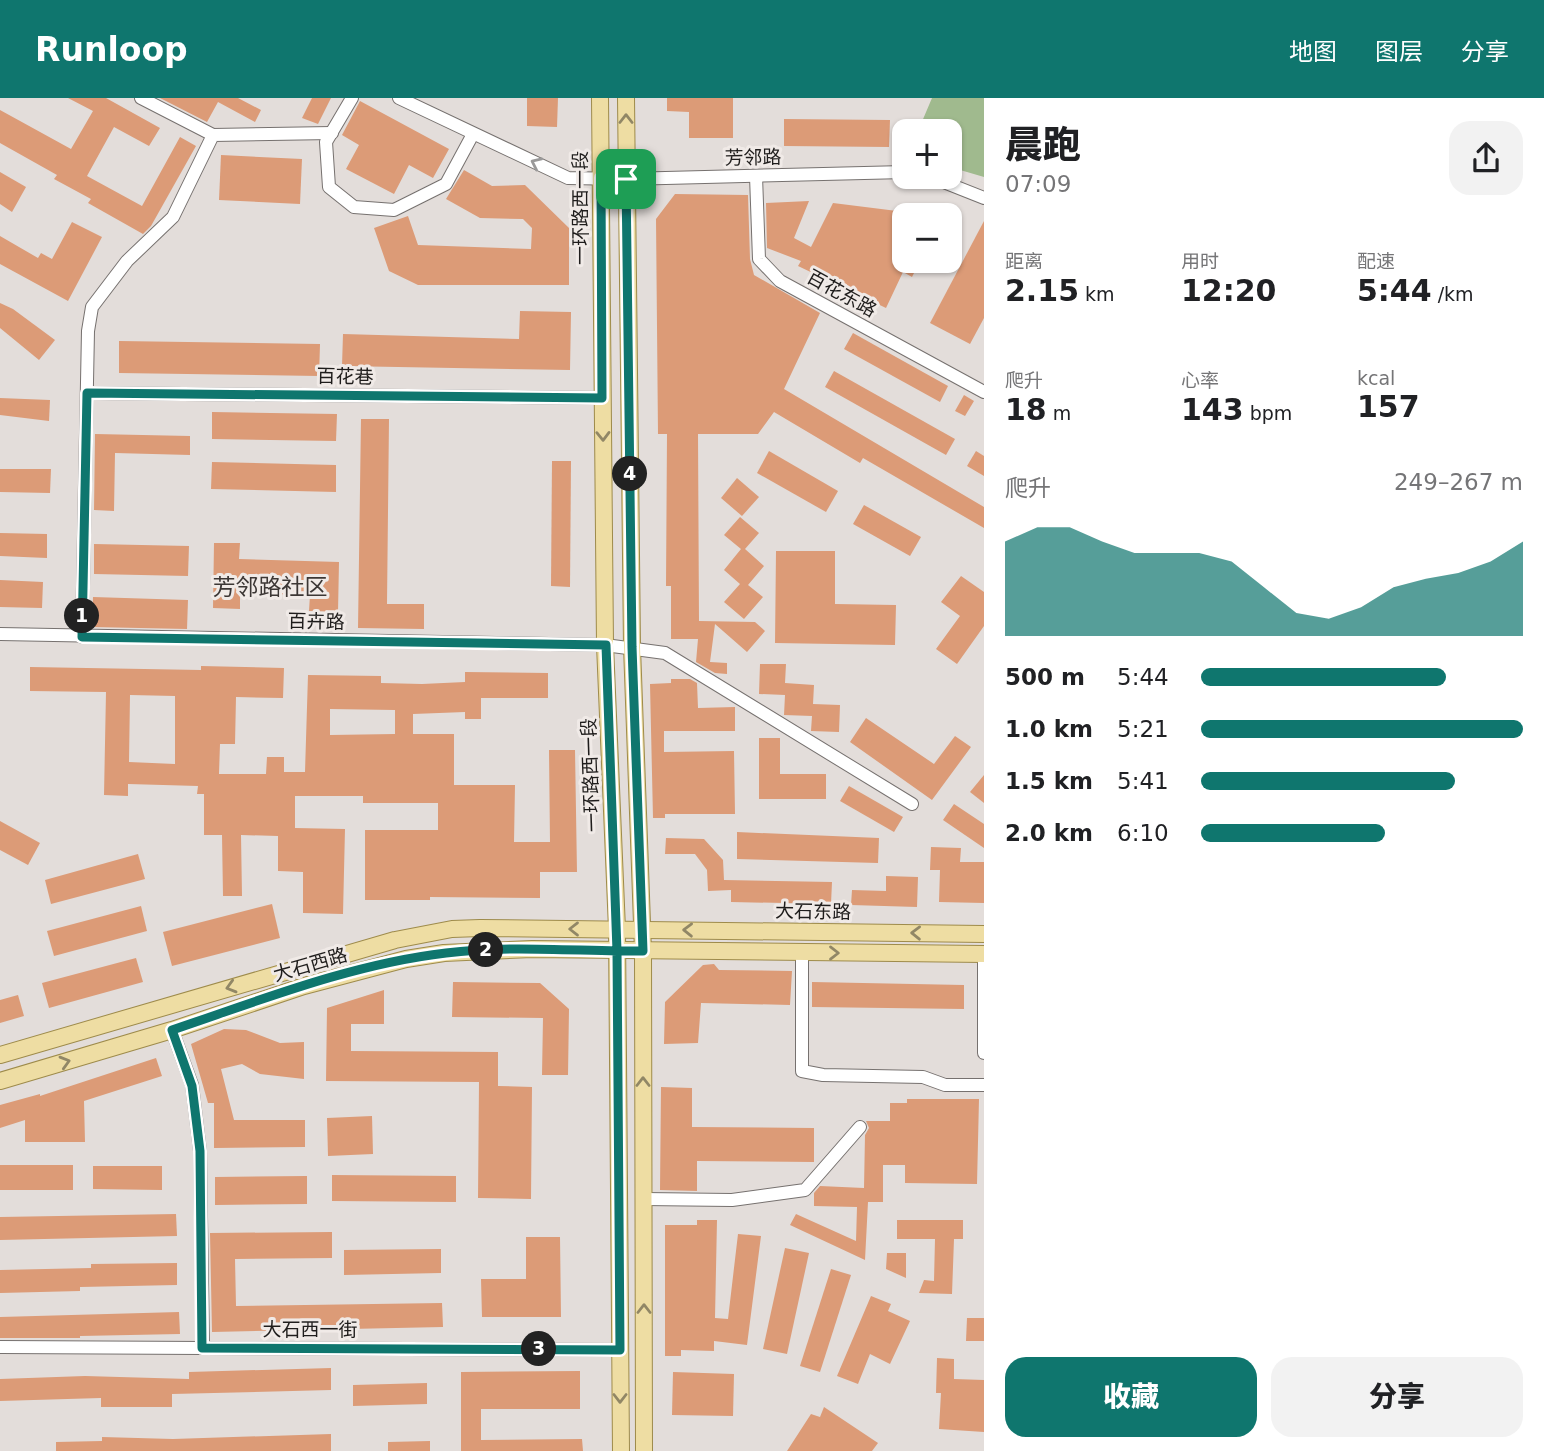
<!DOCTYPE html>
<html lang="zh">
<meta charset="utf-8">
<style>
:root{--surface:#fff;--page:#f2f2f2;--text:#202124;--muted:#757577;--accent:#0f766e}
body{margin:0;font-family:"DejaVu Sans","Noto Sans SC",sans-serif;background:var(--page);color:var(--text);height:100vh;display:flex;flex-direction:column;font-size:26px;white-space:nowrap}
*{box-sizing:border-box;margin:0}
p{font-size:23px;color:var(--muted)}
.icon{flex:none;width:38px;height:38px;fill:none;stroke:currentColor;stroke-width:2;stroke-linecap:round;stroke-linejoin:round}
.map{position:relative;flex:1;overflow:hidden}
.side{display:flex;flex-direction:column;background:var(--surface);width:560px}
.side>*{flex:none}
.controls{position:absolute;left:892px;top:21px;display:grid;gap:14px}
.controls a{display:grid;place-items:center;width:70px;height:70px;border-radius:14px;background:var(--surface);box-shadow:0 2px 5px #0004;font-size:35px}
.pin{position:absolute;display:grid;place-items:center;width:60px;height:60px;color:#fff;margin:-30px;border-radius:14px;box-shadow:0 4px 10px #0006}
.km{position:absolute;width:35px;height:35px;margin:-18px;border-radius:50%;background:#222;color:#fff;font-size:19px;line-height:35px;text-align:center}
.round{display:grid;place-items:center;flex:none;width:74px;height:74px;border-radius:21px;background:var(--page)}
.head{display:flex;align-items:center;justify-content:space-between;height:119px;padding:0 21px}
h1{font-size:38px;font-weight:800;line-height:52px}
.stats{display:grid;grid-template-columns:repeat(3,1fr);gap:10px;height:119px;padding:7px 21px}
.stats div{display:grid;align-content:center}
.stats b{font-size:30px;font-weight:800}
.stats small{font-size:19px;font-weight:400}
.stats p{font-size:19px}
.chart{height:196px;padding:14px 21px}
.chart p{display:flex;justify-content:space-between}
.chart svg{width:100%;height:126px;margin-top:7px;fill:var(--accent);opacity:.7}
.primary-button{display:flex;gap:14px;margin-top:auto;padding:14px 21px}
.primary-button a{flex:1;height:80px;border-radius:21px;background:var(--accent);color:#fff;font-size:28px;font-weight:800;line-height:80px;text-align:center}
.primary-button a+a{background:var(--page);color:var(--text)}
ul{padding:0 21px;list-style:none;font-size:23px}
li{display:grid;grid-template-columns:112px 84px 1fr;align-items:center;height:52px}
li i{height:18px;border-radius:9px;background:var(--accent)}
header{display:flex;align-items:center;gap:42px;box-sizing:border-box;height:98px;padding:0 35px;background:var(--accent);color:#fff}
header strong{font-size:33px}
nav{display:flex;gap:38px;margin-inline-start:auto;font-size:24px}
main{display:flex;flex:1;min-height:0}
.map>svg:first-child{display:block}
.green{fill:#a0ba8e}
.building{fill:#dc9b77;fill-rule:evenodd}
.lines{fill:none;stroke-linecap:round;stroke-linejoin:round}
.minor-casing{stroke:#76716f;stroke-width:14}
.major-casing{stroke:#9e8b4b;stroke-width:18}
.minor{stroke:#fff;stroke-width:12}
.major{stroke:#eedda3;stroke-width:16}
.oneway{stroke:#918766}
.oneway2{stroke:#9a9999}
.route-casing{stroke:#fff;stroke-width:14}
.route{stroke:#0f766e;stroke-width:9}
.labels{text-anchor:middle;stroke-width:6;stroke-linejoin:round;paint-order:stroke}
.street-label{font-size:19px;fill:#1f1d1c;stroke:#f0eae7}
.quarter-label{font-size:23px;fill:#3c3735;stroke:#f0eae7}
</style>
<header>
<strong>Runloop</strong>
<nav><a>地图</a><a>图层</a><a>分享</a></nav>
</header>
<main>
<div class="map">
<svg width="984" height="1353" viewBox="0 0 984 1353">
<rect width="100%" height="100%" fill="#e3ddda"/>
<polygon class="green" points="932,0 984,0 984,79 950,69 950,33 918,33"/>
<g class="building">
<polygon points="68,0 106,0 160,30 149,48 114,29 87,78 142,108 180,39 196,48 151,128 143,136 88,105 91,101 54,81 57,77 0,45 0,12 71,51 93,13"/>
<polygon points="160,0 238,0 261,12 255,24 218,4 207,24"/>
<polygon points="312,0 331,0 318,26 302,20"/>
<polygon points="527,0 558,0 557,29 527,28"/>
<polygon points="667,0 733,0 733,40 689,40 689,14 667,13"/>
<polygon points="360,3 449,51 433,80 409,67 394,96 346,71 359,47 342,37"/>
<polygon points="784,21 890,22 889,49 784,48"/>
<polygon points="221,57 302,61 300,106 219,102"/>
<polygon points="464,72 492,88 525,87 569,130 569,187 418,187 389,173 374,130 408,118 418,147 531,151 532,130 523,121 480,120 446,101"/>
<polygon points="0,74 26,89 12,114 0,106"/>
<polygon points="675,96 748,97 750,161 754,177 820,215 784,291 984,409 984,430 863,360 860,365 774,314 758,336 698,336 699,523 755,524 765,533 747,554 715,526 710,564 727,565 727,576 715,575 696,564 698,541 671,541 671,488 666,488 667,336 658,336 656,121"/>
<polygon points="809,103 794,140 811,149 833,105 905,114 905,163 920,163 912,179 903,174 886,210 798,168 801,163 767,150 766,105"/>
<polygon points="984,123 984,220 970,246 930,225"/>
<polygon points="72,124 102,139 68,203 0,166 0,138 38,160 41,155 52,161"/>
<polygon points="0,205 13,211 55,242 39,262 0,230"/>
<polygon points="520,213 571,214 570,272 342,268 343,236 519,241"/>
<polygon points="853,235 948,288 940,304 844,251"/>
<polygon points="119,243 320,246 319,278 119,275"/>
<polygon points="834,273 955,341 946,357 825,289"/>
<polygon points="964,297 974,303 965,318 955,313"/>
<polygon points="0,300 50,302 49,323 0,317"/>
<polygon points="212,314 337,316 336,343 212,341"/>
<polygon points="361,321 389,321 387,506 424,506 424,531 358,530"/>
<polygon points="95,336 190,338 190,357 115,355 114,413 94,412"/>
<polygon points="769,353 838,393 826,414 757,375"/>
<polygon points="976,353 984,358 984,378 967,368"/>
<polygon points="552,363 571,363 570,489 551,488"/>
<polygon points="212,364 336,367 336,394 211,391"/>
<polygon points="0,371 51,371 50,395 0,394"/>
<polygon points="737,380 759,399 742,418 721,400"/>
<polygon points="864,407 921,439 910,458 853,426"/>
<polygon points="740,419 759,435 745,451 764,468 748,487 763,499 744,521 724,504 740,486 724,472 741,451 724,437"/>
<polygon points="0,435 47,436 47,460 0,458"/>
<polygon points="214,445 240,445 239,461 339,464 338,514 309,513 310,497 240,495 240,511 213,510"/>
<polygon points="94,446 189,448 188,478 94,476"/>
<polygon points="776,453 835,453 835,506 896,507 895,547 775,545"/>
<polygon points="961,478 984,494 984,528 957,566 936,551 960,518 941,504"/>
<polygon points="0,482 43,484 42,510 0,509"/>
<polygon points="93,499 188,502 187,531 92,529"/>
<polygon points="760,566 786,566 785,585 814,587 813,606 840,607 839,634 811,633 812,618 784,617 785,597 759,596"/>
<path d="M201,568l83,2 -1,30 -47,-1 -1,47h-15l-1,30h47l1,-17h17v15h21l3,-97 73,1v7l41,1 43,-2v-10l83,1v25h-67v21h-16v-7l-52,2v20h41v51h61l-1,57h36l-1,-92h26l2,122h-37v26l-110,-1v3h-65v-70h73v-27h-75v-7h-68v32l50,1 -2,85 -40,-1v-41l-25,-1v-35l-37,-1 1,61h-19l-1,-61h-18v-41h-7l1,-8 -70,-2v12l-24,-1 2,-103 -76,-1v-24l171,3zM130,597l45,1v68l-46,-2zM330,611l65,1v24l-65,1z"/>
<polygon points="671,581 690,581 697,585 698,610 735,609 735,633 664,633 664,654 734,653 735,716 665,716 665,720 653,720 650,586 671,585"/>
<polygon points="866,620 934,666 955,638 971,649 932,702 850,644"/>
<polygon points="759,640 780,640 780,676 826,676 826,701 759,701"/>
<polygon points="984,677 984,705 970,694"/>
<polygon points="849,688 903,719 894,734 840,703"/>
<polygon points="954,706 984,726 984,750 943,722"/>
<polygon points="0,723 40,745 28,767 0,752"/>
<polygon points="737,734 879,740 878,765 737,761"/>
<polygon points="666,740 704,741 723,762 724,782 832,784 831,806 731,804 731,792 708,793 707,772 695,756 665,756"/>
<polygon points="931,749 961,750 960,764 984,764 984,805 939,804 940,772 930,772"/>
<polygon points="138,756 145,781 51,806 45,782"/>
<polygon points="886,778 918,779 917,809 851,807 852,792 886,793"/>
<polygon points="272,806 280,840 172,868 163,834"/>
<polygon points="141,808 147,833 54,858 47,833"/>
<polygon points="136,860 143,884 49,910 42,885"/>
<polygon points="714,866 719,872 792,873 790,907 701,905 698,945 664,946 665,904 703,867"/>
<polygon points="453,884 540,885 569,911 568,977 542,977 543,920 452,919"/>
<polygon points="812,884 964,887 964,911 812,909"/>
<polygon points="384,892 384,926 351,926 351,953 498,954 498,988 532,989 531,1101 478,1100 479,984 326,983 327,910"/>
<polygon points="18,897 24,918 0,925 0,902"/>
<polygon points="224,931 246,932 280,945 304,944 304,981 260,976 242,966 221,971 234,1022 305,1022 305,1049 214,1050 214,1005 208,1005 191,946"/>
<polygon points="156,960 162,978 84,1003 85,1044 25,1044 25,1022 0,1030 0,1007 40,996 40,998"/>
<polygon points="661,989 692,990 692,1029 814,1030 814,1064 697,1063 697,1093 660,1092"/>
<polygon points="907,1001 979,1001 977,1086 905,1085 905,1067 883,1067 883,1104 868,1104 865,1162 790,1127 796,1116 856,1143 857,1109 814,1108 814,1095 820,1088 864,1090 865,1037 869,1030 866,1023 890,1023 890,1005 907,1005"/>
<polygon points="372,1018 373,1056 328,1058 327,1020"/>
<rect x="0" y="1067" width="73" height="25"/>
<polygon points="93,1068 162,1068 162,1092 93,1091"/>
<polygon points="332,1077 456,1078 456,1104 332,1103"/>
<polygon points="307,1078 307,1106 215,1107 215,1079"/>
<polygon points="176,1116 177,1138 0,1142 0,1119"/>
<polygon points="697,1122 717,1122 715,1220 728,1221 738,1136 761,1138 747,1247 714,1243 714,1253 681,1252 681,1258 665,1258 665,1127 697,1127"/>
<polygon points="897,1122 963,1122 963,1141 954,1141 952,1196 919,1195 924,1182 934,1183 935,1141 897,1141"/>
<polygon points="332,1134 332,1160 235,1161 236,1208 442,1205 443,1229 212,1234 210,1135"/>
<polygon points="526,1139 560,1139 561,1219 482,1219 481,1181 526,1181"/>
<polygon points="785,1150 809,1155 787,1256 763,1251"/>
<polygon points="441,1151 441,1175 344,1177 344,1152"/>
<polygon points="887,1155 906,1155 906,1180 886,1171"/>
<polygon points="177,1165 177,1187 80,1189 80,1193 0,1195 0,1172 91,1170 91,1166"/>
<polygon points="831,1171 851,1177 820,1274 800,1268"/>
<polygon points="871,1198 891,1206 888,1213 910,1223 890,1266 870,1256 858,1286 837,1278"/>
<polygon points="179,1214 180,1236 80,1238 80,1240 0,1240 0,1219"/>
<polygon points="967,1220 984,1220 984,1243 966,1243"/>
<polygon points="937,1260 954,1261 954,1281 984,1282 984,1334 939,1331 941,1295 936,1295"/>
<polygon points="331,1270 331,1292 172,1296 172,1309 101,1309 101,1300 0,1303 0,1281 85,1278 189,1281 189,1274"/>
<polygon points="580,1273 580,1311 481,1311 481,1342 582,1341 583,1353 461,1353 461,1274"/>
<polygon points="673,1274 734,1276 733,1318 672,1317"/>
<polygon points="427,1285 427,1306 353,1308 353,1287"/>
<polygon points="824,1309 878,1345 872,1353 787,1353 811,1316 820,1319"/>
<polygon points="331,1336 331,1353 56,1353 56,1344 102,1343 102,1339 173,1341"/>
<polygon points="430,1343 430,1353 388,1353 388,1344"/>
</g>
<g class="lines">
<g class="minor-casing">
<g id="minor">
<polyline points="141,0 213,37"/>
<polyline points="352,0 326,44 329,89 354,109 394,112 446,86 473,36"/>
<polyline points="399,0 568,80 626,81 905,74"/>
<polyline points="756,78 759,161 780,183 984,294"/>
<polyline points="931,79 984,100"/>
<polyline points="87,295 602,300"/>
<polyline points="0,536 605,547 665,555 912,706"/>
<polyline points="82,539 88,233 92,209 127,163 173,119 213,37 332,35"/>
<polyline points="802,855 802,973 823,977 923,979 945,987 984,987"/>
<polyline points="984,856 984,955"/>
<polyline points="172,932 192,987 200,1053 203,1250"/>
<polyline points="643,1101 732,1102 805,1092 860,1029"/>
<polyline points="0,1249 620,1252"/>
</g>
</g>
<g class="major-casing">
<g id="major">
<polyline points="600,0 605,547 617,831 621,1353"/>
<polyline points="626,0 632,549 643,853 644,1353"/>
<polyline points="0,957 395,842 452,831 480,830 984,836"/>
<polyline points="0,983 172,932 304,888 406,861 444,855 532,851 984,856"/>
</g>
</g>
<use href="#minor" class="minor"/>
<use href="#major" class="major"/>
</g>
<defs><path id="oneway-chevron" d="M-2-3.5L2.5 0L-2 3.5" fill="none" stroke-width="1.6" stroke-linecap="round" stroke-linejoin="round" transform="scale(1.75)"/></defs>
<g class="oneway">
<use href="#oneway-chevron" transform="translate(626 21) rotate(-90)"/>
<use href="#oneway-chevron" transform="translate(603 338) rotate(89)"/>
<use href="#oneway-chevron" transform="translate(574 831) rotate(-180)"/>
<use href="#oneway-chevron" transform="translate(688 832) rotate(-179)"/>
<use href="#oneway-chevron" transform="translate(916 835) rotate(-179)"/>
<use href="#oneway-chevron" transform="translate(834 855)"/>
<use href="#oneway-chevron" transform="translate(231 889) rotate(164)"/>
<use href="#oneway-chevron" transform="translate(65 964) rotate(-16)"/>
<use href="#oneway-chevron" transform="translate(643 984) rotate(-90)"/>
<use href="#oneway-chevron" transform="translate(644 1211) rotate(-90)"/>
<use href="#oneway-chevron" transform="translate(620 1300) rotate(90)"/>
</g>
<use class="oneway2" href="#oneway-chevron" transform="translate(536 65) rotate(-155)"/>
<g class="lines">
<g class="route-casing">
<path id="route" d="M626,81l-25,-1 1,220 -515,-5 -5,244 524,8 11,306c-57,-1 -115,-5 -171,2 -94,11 -185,47 -274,77l20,56 8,65 2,197 418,2 -3,-399h26l-11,-304 -6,-468"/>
</g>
<use href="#route" class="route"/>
</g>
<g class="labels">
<g class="street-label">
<text transform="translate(753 59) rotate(-1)" y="7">芳邻路</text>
<text transform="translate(580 110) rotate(-90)" y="7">一环路西一段</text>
<text transform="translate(842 195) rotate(29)" y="7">百花东路</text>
<text transform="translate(345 278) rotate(1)" y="7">百花巷</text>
<text transform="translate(316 523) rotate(1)" y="7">百卉路</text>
<text transform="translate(590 677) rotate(-92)" y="7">一环路西一段</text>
<text transform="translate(813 813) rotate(1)" y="7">大石东路</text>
<text transform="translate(310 866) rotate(-16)" y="7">大石西路</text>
<text x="310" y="1238">大石西一街</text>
</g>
<g class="quarter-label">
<text x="270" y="497">芳邻路社区</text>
</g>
</g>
</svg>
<div class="controls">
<a>+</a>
<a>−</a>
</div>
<div class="pin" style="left:626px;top:81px;background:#1e9e55"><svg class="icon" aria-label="arrive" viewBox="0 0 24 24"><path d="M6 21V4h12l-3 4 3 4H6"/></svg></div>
<b class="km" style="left:82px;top:518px">1</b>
<b class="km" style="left:486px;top:852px">2</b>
<b class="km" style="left:539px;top:1251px">3</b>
<b class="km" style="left:630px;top:376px">4</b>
</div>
<section class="side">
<div class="head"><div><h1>晨跑</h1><p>07:09</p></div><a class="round"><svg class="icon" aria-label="share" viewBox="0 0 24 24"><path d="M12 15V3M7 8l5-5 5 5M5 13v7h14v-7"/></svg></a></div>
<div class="stats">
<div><p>距离</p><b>2.15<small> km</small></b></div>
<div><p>用时</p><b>12:20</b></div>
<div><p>配速</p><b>5:44<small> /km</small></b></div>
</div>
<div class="stats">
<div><p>爬升</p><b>18<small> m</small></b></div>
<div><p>心率</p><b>143<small> bpm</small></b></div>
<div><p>kcal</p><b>157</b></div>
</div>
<div class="chart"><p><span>爬升</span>249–267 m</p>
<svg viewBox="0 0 160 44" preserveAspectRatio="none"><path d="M0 44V11L10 6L20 6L30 11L40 15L50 15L60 15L70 18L80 27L90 36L100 38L110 34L120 27L130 24L140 22L150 18L160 11V44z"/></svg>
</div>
<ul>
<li><b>500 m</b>5:44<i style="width:76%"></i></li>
<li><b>1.0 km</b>5:21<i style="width:100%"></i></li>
<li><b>1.5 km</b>5:41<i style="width:79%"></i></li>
<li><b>2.0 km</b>6:10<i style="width:57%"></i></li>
</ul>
<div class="primary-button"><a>收藏</a><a>分享</a></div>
</section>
</main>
